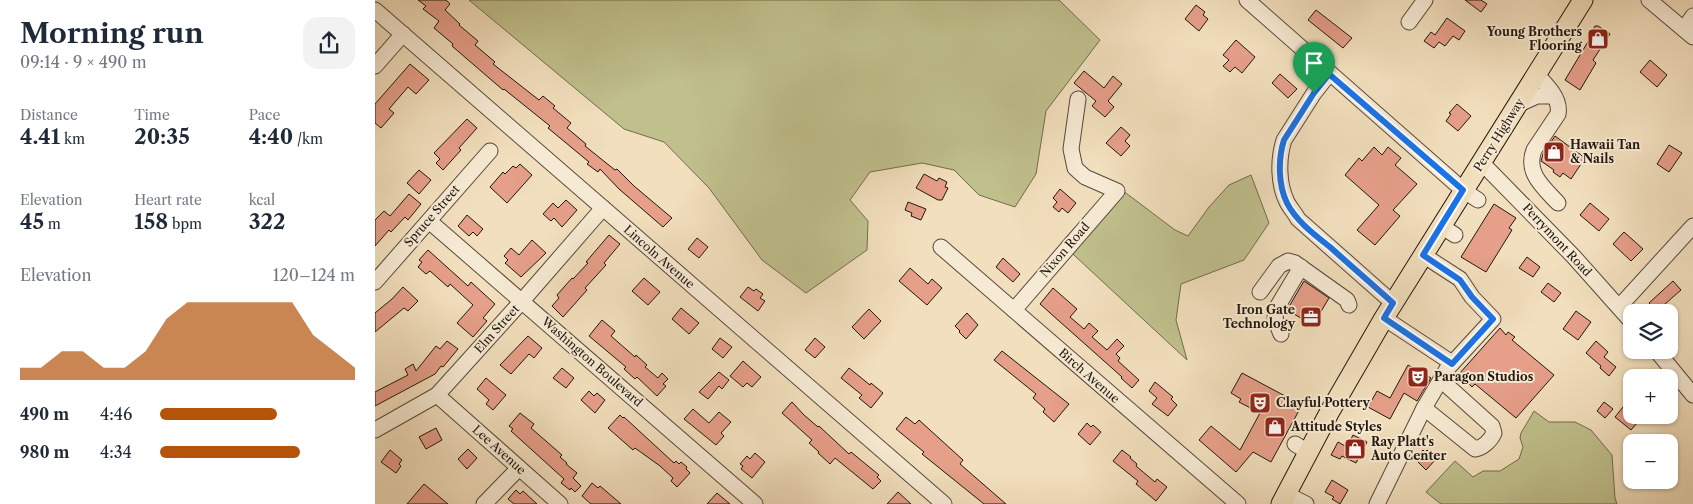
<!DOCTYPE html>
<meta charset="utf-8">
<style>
:root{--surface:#fff;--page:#f2f2f3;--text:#1f2937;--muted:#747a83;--accent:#b45309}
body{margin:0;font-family:"Libre Caslon Text",serif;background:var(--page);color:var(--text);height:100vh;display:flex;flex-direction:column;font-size:19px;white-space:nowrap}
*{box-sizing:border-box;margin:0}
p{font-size:16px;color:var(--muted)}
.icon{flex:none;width:28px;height:28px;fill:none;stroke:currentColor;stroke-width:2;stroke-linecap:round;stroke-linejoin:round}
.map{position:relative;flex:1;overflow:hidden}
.sheet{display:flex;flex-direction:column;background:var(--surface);width:375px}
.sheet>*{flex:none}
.buttons{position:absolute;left:1248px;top:304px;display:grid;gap:10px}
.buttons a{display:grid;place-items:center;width:55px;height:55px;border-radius:10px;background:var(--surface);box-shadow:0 1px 4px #0004;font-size:25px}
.pin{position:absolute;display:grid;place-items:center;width:42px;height:42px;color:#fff;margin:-51px -21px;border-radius:50% 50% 50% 0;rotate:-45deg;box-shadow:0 0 5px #0007}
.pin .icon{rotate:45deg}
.round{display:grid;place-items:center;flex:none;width:52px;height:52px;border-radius:15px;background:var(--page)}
.overview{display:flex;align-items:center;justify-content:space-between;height:85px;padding:0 20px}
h1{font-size:28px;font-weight:700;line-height:38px}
.stats{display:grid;grid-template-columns:repeat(3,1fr);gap:8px;height:85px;padding:5px 20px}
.stats div{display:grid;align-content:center}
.stats b{font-size:21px;font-weight:700}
.stats small{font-size:14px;font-weight:400}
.stats p{font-size:14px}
.chart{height:140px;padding:10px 20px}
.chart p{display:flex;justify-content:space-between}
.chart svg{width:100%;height:90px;margin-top:5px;fill:var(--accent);opacity:.7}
ul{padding:0 20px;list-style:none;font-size:16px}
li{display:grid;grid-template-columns:80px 60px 1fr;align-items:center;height:38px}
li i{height:12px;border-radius:6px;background:var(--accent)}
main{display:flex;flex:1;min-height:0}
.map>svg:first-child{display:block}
.green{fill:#c0c08d;stroke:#716c4d}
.building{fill:#e69f89;stroke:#22170d}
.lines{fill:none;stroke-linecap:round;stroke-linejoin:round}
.minor-casing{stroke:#564939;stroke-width:17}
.major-casing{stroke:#22170d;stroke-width:21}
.minor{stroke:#f7ead4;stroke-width:15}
.major{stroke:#f2dfbd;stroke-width:19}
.route-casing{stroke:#fff;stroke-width:10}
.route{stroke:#1a73e8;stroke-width:6}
.labels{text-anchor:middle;stroke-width:4;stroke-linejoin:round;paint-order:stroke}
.poi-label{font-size:12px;font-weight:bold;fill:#22170d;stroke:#f7ead4;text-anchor:start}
.street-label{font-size:12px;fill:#22170d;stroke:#f7ead4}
</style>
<main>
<section class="sheet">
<div class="overview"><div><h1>Morning run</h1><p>09:14 · 9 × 490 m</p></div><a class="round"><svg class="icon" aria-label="share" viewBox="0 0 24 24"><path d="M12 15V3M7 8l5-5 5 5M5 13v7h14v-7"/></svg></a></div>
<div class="stats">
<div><p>Distance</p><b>4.41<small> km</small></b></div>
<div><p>Time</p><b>20:35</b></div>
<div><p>Pace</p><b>4:40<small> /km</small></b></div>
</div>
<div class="stats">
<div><p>Elevation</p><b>45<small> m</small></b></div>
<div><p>Heart rate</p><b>158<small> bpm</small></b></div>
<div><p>kcal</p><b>322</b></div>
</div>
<div class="chart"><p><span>Elevation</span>120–124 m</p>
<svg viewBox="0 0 160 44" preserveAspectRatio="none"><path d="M0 44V38L10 38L20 30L30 30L40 38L50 38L60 30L70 14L80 6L90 6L100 6L110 6L120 6L130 6L140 22L150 30L160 38V44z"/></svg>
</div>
<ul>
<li><b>490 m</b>4:46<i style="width:60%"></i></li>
<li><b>980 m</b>4:34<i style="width:72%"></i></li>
</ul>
</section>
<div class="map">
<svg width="1318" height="504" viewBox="0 0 1318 504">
<rect width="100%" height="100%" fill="#f2dfbd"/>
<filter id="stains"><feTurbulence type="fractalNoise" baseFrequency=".004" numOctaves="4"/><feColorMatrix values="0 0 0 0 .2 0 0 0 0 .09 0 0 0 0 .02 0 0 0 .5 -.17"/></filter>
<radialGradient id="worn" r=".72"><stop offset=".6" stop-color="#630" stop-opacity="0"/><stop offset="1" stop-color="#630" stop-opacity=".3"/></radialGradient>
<g class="green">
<polygon points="94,0 684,0 725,40 671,111 661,174 640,207 604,195 579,170 547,163 495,172 475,200 493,221 492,250 431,293 387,260 334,188 289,142 249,129"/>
<polygon points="876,175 894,223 869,260 806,284 801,320 812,360 686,243 739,184 800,230 813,236 834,207 854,185"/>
<polygon points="1159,411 1174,422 1200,422 1216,430 1237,455 1240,498 1242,504 1066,504 1051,492 1080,461 1098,477 1108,471 1125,471 1144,459 1148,447 1145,438 1146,433"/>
</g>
<g class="building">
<polygon points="43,0 71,0 75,4 70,10 85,24 84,25 103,41 100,45 120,62 118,64 164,100 168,96 180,106 178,108 196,123 192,128 211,144 210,146 240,170 242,169 259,186 297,218 288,227 244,189 225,169 223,172 212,164 214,162 173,128 175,126 129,89 128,90 77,46 78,44 59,28 64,21 48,9 51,6"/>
<polygon points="1090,0 1106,0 1112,4 1106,12"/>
<polygon points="821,5 830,12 828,15 833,19 824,31 810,19"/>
<polygon points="941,10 977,38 968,48 933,20"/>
<polygon points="1072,18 1090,31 1084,40 1078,36 1070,46 1064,42 1059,48 1049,41 1056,32 1060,35"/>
<polygon points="1220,26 1223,26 1235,34 1218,60 1221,63 1205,90 1190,80 1214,40 1214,38"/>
<polygon points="861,40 880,57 867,73 860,67 855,72 848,66 854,60 848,55"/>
<polygon points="1275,60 1292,75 1282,87 1265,72"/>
<polygon points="35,64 54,80 41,94 33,87 14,109 19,113 6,128 0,123 0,104"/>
<polygon points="709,71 729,88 738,76 747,84 733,101 739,107 730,117 717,106 721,101 699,83"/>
<polygon points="905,74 922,89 913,98 897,83"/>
<polygon points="1082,104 1096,116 1083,131 1071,121 1076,114 1074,113"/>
<polygon points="92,119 102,128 84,148 86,150 68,170 61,163 65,159 59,153"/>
<polygon points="746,127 755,135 750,141 755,146 746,156 731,143"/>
<polygon points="1180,136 1210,158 1196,179 1188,173 1185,177 1178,172 1179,170 1166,161 1168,154"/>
<polygon points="1294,145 1307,153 1294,172 1282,164"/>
<polygon points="999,147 1007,155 1013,147 1026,158 1020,165 1042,184 1018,210 1025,216 1000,245 982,230 1004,205 970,175 984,158 987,161"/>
<polygon points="145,164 157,175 132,203 115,187 128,172 130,174 138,166 141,168"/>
<polygon points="44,170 56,180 44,194 32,183"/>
<polygon points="549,174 562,181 564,178 572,182 570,187 573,188 567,200 563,200 541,188"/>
<polygon points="685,189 701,203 693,213 687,208 684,212 678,207 682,202 678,198"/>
<polygon points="34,194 46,204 33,220 30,217 16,232 14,230 0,246 0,220 9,211 15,216"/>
<polygon points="191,200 202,210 187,227 179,218 176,221 168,214 178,203 183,208"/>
<polygon points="533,202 551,209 546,220 536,216 537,213 530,210"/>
<polygon points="1215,203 1234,219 1224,231 1205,215"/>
<polygon points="1119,204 1141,218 1134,228 1137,230 1111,272 1086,257"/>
<polygon points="92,215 108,229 102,236 98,232 94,236 83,226"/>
<polygon points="1249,232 1268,249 1256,261 1238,244"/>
<polygon points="234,235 245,244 229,263 231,265 210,288 212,290 188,317 177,306 184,298 182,295 197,278 198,279 213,263 211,262"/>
<polygon points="322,238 333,247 324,258 313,249"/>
<polygon points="157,240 171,253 146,277 130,263 133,260 129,256 136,248 144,255"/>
<polygon points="53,250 93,286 96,282 120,304 108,318 112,321 98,337 82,323 98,305 75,284 73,287 55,271 51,274 43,267 47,262 44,260"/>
<polygon points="1152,257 1165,267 1158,277 1144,268"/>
<polygon points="628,258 645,274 638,282 621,267"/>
<polygon points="535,268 553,284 557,279 567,288 552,305 524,281"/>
<polygon points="269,278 285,292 273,305 257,291"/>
<polygon points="929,281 954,298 938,325 912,310"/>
<polygon points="1298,281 1306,290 1282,311 1274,303"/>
<polygon points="1173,283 1186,293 1179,302 1166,292"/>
<polygon points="28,287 43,301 33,311 29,308 0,332 0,313 17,299"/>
<polygon points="373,287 379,291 381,289 388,294 385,298 390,301 383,311 365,297"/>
<polygon points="678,288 702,309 695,317 709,329 714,323 723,331 717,337 732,350 742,339 749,346 741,354 745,358 743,361 764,380 757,388 746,378 747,377 665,304"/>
<polygon points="306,308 324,323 314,334 297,319"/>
<polygon points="494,309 506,321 489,339 477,327"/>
<polygon points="1201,311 1216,322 1203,340 1188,329"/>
<polygon points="592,313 603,325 591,339 584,332 585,331 580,326"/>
<polygon points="227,320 240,331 236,336 260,357 261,355 272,365 270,367 283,378 287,373 293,379 288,384 291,386 282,396 262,377 260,379 249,369 251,367 214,336"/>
<polygon points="1125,328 1131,335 1133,332 1140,337 1137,340 1179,375 1141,418 1100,384 1097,387 1084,374"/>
<polygon points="153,336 167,348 159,358 154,354 136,374 125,365"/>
<polygon points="345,338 357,347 348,358 337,349"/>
<polygon points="440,338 450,347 440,358 430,350"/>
<polygon points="72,341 83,349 68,367 66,366 60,374 0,406 0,392 33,375 30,369 38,364 41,371 61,346 65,349"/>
<polygon points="1221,341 1233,352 1229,357 1241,367 1234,376 1225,368 1226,366 1211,353"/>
<polygon points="627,351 694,404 679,422 668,412 670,409 658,398 661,394 619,360"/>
<polygon points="368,361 386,377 377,387 372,383 368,387 355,376"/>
<polygon points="1033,365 1056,378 1042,401 1029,393 1015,419 993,407 1002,391 1015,398"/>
<polygon points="187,368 199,378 191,388 178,378"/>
<polygon points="474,368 495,385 496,383 508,393 496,408 484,398 487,395 466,378"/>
<polygon points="344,372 354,380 347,389 344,386 333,399 324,392"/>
<polygon points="867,373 927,405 896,462 878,452 861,472 824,440 836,426 865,450 885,413 864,402 866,399 856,393"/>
<polygon points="111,378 131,395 118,410 111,404 114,400 102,389"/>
<polygon points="780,382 798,397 796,399 802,405 793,416 777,404 782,398 774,391"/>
<polygon points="214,391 219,396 222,393 230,400 220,413 206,400"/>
<polygon points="1256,397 1256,415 1269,415 1256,430 1240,417"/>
<polygon points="417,402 429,415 443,427 444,426 474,454 476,452 504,475 502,477 506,481 498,489 460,458 455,464 443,453 444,452 434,443 437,440 407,413"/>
<polygon points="1229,402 1238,409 1230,418 1222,411"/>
<polygon points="318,409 334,423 344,412 356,422 346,433 349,436 341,445 309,419"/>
<polygon points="145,413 159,424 156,428 187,455 185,457 192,463 191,464 202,473 198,478 206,486 200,492 196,488 195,490 186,483 189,479 136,431 138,429 134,426"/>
<polygon points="245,415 248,418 249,417 299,463 301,461 304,464 306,462 312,467 311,469 315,473 302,487 296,481 298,478 285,466 260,448 258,450 233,428"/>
<polygon points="531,417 540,424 544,420 588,460 585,464 631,504 609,504 547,454 549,452 521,429"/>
<polygon points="712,423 716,427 718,425 726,432 715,445 703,434"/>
<polygon points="61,428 67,440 51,449 44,437"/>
<polygon points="978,435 992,442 981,463 967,456 965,459 956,455 963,442 972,447"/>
<polygon points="93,449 102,458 92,469 83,459"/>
<polygon points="15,450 27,460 24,464 26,466 21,473 6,462"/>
<polygon points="747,450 756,457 755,458 762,464 761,466 780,482 782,479 792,487 781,501 761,484 763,481 738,461"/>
<polygon points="1048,450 1050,452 1052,450 1061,459 1051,470 1042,461 1045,458 1042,456"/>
<polygon points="380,453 390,462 377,478 366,469 368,466 365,464 372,456 375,459"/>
<polygon points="957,480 973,490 965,504 957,499 959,497 950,492"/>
<polygon points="217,483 223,488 225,486 246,504 216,504 207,496"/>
<polygon points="49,484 73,504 32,504"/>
<polygon points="141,490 145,494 148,491 162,504 139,504 133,499"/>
<polygon points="523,492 536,504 512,504"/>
<polygon points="342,493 355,504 332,504"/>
</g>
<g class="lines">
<g class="minor-casing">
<g id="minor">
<polyline points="872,0 1088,190 1103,200"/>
<polyline points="1274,0 1318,37"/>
<polyline points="0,10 569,504"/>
<polyline points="1034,22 1050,0"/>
<polyline points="1309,29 1318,16"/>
<polyline points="0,66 28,34"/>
<path d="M954,74l-15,19 -30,47c-6,19 -6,44 3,62 3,6 8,11 11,17l95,84"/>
<path d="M1161,74c11,11 25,25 22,40l-24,36c-9,23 10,38 24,53"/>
<polyline points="1142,105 1162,96 1178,96"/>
<polyline points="1106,162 1199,257 1256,321"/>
<polyline points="54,221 380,504"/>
<polyline points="1066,226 1080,235"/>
<polyline points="566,247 863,504"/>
<polyline points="0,282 115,151"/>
<polyline points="885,292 904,266 913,261 920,263 972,300 974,305"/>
<polyline points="1244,307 1318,226"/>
<polyline points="639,310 742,191 710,177 700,168 696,149 703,99"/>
<polyline points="1009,318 1077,363"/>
<polyline points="906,334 900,319 901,309 926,267"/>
<polyline points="1281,350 1318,395"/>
<polyline points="62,395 185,504"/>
<path d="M1049,408l51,41c8,-1 16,-9 19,-16l-2,-7 -50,-45"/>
<polyline points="0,430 62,395 147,301 228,208"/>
<polyline points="920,444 933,452"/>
<polyline points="911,494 931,504"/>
<polyline points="109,504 144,468"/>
<polyline points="1002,504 1049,408 1072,369 1118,319 1097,297 1085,279 1048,255"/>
</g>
</g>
<g class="major-casing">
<polyline id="major" points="906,504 954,413 1009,318 1208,0"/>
</g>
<use href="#minor" class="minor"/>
<use href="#major" class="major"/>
</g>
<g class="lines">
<g class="route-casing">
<path id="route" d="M954,74l134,116 -40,65 37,25 12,17 21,22 -41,45 -68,-46 9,-15c-21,-19 -42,-37 -63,-56 -15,-12 -34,-26 -43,-44 -9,-18 -9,-44 -3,-63l30,-47z"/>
</g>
<use href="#route" class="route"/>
</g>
<defs>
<g id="shop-square" transform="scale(1.125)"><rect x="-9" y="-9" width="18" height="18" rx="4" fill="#8f2418" stroke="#f7ead4"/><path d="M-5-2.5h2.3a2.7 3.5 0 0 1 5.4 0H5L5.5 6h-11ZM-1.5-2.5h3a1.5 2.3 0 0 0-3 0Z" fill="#fff"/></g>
<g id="office-square" transform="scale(1.125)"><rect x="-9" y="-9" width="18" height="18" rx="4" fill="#8f2418" stroke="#f7ead4"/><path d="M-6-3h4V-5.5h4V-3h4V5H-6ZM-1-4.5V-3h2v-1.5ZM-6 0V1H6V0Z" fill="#fff"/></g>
<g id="theatre-square" transform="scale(1.125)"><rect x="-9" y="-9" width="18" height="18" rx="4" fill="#8f2418" stroke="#f7ead4"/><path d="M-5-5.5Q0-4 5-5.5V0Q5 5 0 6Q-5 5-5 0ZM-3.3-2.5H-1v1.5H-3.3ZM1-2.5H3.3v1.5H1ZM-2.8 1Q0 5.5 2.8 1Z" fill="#fff"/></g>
</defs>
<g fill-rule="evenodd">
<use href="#shop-square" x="1223" y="39"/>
<use href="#shop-square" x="1179" y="152"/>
<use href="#office-square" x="936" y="317"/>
<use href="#theatre-square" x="1043" y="377"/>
<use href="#theatre-square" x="885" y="403"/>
<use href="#shop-square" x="900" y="427"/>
<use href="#shop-square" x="980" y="449"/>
</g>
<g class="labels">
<g class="poi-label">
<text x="1207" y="36" text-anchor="end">Young Brothers<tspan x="1207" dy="14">Flooring</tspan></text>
<text x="1195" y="149">Hawaii Tan<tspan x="1195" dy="14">&amp; Nails</tspan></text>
<text x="920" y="314" text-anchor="end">Iron Gate<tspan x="920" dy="14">Technology</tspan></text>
<text x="1059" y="381">Paragon Studios</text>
<text x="901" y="407">Clayful Pottery</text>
<text x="916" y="431">Attitude Styles</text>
<text x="996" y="446">Ray Platt's<tspan x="996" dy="14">Auto Center</tspan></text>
</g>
<g class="street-label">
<text transform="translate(1124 135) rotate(-58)" y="4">Perry Highway</text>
<text transform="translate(57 216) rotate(-49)" y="4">Spruce Street</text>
<text transform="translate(1182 240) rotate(47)" y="4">Perrymont Road</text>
<text transform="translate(690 250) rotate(-49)" y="4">Nixon Road</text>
<text transform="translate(284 257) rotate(41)" y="4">Lincoln Avenue</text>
<text transform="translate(122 329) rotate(-48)" y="4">Elm Street</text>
<text transform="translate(217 362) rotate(41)" y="4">Washington Boulevard</text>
<text transform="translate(714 376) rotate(41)" y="4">Birch Avenue</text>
<text transform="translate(124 450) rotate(42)" y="4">Lee Avenue</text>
</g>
</g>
<rect width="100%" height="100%" filter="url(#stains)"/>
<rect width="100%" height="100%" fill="url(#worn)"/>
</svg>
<div class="buttons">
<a><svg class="icon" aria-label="layers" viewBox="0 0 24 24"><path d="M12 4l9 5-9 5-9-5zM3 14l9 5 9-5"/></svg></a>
<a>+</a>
<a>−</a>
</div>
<div class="pin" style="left:939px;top:93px;background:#1e9e55"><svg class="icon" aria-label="arrive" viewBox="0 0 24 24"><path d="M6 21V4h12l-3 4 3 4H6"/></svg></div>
</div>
</main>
